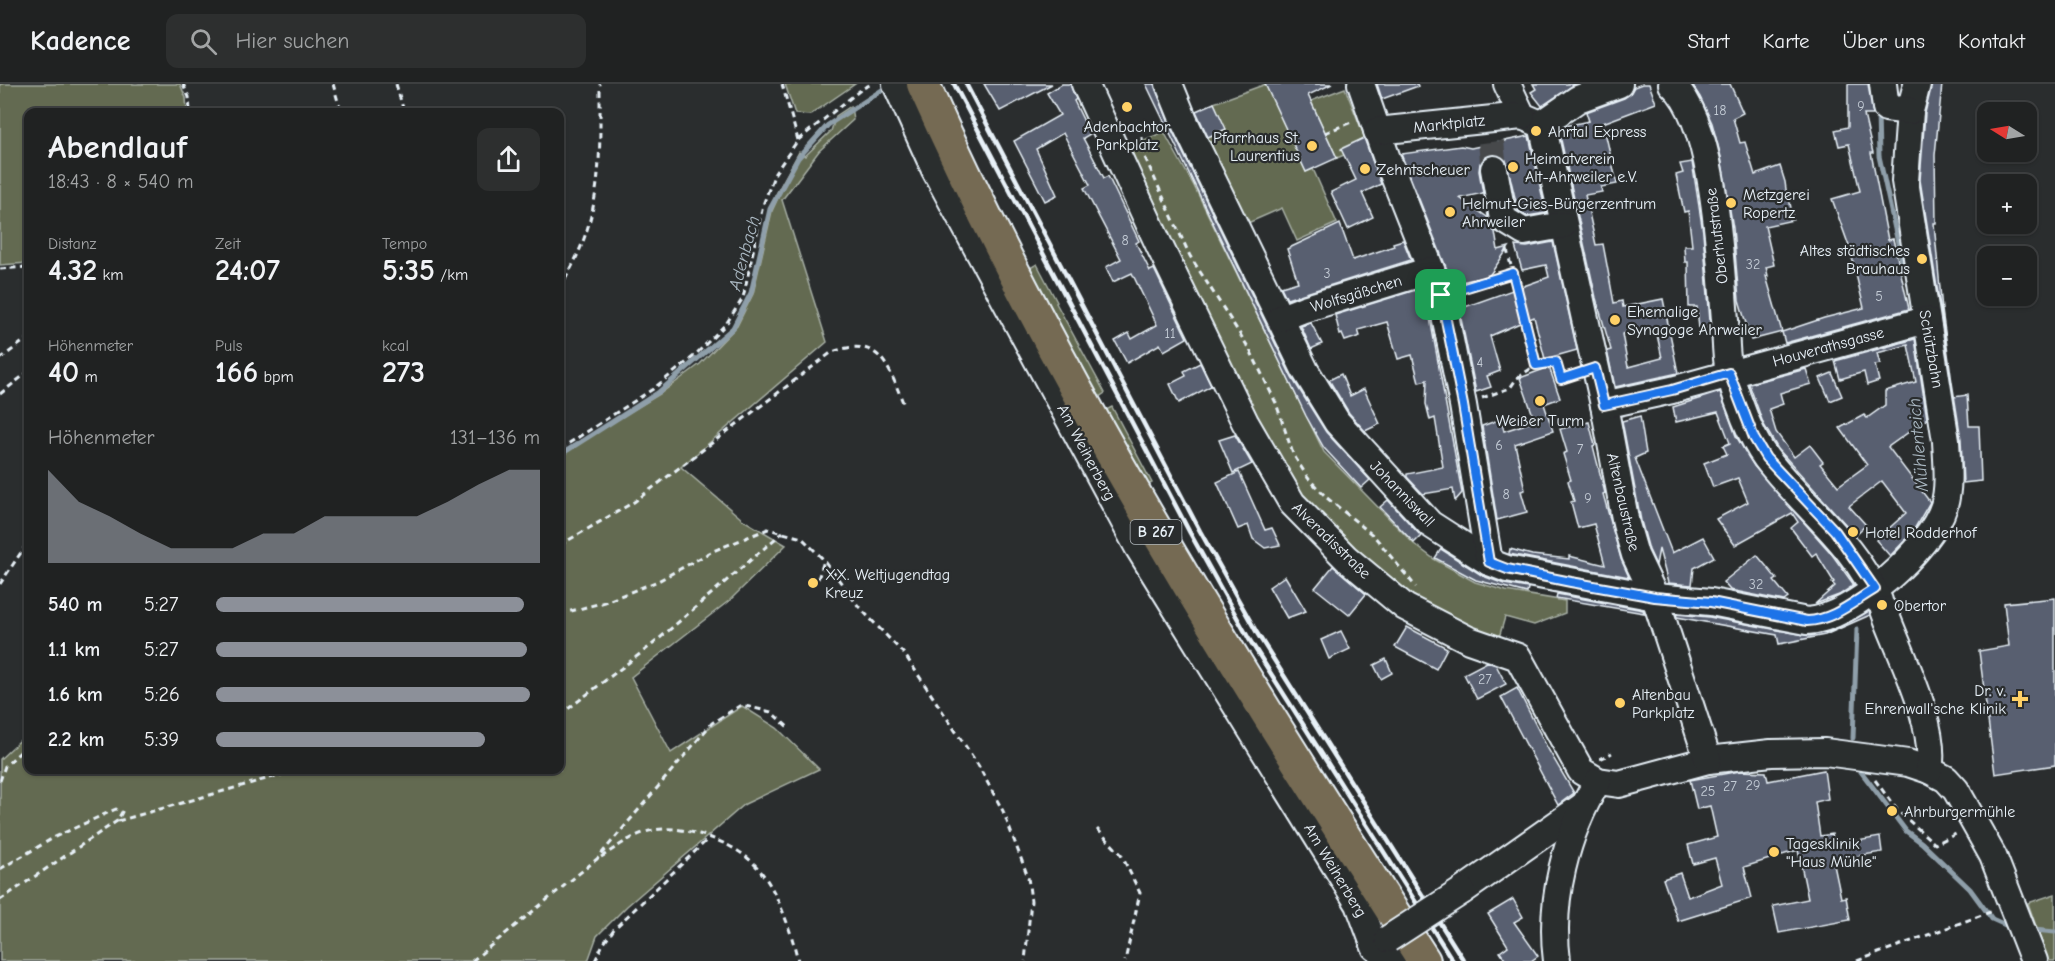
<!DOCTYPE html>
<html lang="de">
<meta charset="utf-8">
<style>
:root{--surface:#202222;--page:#2d2f2f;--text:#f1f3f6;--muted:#a2a4a5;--line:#3d3f40;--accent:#8c9099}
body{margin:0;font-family:"Comic Neue",sans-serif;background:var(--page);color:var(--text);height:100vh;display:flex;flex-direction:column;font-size:22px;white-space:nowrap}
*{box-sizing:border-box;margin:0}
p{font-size:20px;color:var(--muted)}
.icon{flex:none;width:33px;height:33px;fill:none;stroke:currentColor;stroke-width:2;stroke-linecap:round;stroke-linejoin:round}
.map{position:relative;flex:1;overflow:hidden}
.side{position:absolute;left:24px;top:24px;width:540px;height:666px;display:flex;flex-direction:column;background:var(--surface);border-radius:12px;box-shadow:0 2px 4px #0004,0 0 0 2px var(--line)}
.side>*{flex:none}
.needle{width:39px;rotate:281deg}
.tools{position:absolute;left:1977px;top:18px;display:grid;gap:12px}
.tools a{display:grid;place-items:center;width:60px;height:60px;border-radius:12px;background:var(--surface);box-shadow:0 2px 4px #0004,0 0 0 2px var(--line);font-size:30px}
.pin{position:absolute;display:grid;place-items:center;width:51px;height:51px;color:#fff;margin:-26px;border-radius:12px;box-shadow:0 3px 9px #0006}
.round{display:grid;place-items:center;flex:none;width:63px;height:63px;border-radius:12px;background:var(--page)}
.head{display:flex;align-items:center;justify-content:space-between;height:102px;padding:0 24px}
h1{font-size:33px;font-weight:700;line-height:45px}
.figures{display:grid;grid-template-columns:repeat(3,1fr);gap:9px;height:102px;padding:6px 24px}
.figures div{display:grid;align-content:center}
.figures b{font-size:30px;font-weight:700}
.figures small{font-size:16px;font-weight:400}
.figures p{font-size:16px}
.chart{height:168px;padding:12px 24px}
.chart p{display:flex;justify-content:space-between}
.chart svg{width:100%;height:108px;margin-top:6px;fill:var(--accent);opacity:.7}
ul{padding:0 24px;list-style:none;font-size:20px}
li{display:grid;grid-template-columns:96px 72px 1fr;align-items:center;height:45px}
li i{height:15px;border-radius:8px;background:var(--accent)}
header{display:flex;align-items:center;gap:36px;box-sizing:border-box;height:84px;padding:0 30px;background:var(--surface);border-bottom:2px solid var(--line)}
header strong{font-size:28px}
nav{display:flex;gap:33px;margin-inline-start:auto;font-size:21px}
.search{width:420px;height:54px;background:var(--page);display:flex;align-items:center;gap:15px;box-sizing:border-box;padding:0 21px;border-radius:12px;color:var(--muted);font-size:22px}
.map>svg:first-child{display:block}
.green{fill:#646b51;stroke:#a6aea4;stroke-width:1.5}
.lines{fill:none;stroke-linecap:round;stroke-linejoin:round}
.stream{stroke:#8f9faa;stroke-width:5}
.building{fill:#595e70;stroke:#e8f1f8;stroke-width:1.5;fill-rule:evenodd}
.minor-tunnel{stroke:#464a4c;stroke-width:26;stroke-dasharray:26 13;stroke-linecap:butt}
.minor-casing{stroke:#e8f1f8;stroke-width:30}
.major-casing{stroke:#e8f1f8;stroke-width:36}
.path{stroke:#e8f1f8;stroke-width:3;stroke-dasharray:6 4.5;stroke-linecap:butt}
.minor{stroke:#2a2d2e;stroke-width:26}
.major{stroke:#756b52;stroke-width:32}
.rail{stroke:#e8f1f8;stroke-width:4.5}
.minor-bridge-casing{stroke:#e8f1f8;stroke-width:30;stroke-linecap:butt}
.minor-bridge{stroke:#2a2d2e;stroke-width:26}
.route-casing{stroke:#fff;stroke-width:12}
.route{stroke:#1a73e8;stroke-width:8}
.poi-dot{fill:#ffd166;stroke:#2a2d2e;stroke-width:2}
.labels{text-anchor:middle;stroke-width:4.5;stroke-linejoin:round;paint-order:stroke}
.number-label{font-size:14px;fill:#c4ccd6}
.shield{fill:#2a2d2e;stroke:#afb6bb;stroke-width:1.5}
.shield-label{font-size:15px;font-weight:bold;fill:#e8f1f8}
.street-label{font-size:16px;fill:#e8f1f8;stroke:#2a2d2e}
.poi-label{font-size:16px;fill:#e8f1f8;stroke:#2a2d2e;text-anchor:start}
.water-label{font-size:18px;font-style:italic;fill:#acbac4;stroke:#2a2d2e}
</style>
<header>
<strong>Kadence</strong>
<div class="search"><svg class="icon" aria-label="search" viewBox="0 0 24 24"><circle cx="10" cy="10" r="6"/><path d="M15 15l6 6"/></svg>Hier suchen</div>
<nav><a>Start</a><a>Karte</a><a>Über uns</a><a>Kontakt</a></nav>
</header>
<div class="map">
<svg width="2055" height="877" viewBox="0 0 2055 877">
<rect width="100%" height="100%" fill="#2a2d2e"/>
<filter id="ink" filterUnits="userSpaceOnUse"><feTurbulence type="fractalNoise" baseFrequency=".0167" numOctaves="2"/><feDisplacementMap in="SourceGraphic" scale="12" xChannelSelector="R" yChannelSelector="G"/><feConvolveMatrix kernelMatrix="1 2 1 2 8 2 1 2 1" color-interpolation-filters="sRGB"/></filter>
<g filter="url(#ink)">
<g class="green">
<polygon points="0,0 180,0 186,14 187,28 28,28 28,179 0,181"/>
<polygon points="785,0 855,0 810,31 795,30"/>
<polygon points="1266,0 1306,88 1313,85 1337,139 1297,157 1282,124 1241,142 1200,56 1225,45 1214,19"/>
<polygon points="1345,4 1365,54 1342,64 1344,71 1337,74 1311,17"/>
<polygon points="851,22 853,36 819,67 782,116 827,258 681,383 743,436 786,461 730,516 631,593 671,669 742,622 777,644 819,685 745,720 627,822 597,852 588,877 0,877 0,675 28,649 28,686 560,686 560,370 660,310 700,280 737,242 753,210 772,127 778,114 775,112 799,68 805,72 831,47 836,32"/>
<polygon points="1164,48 1194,102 1324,368 1414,460 1434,475 1475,498 1506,507 1565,517 1565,529 1534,541 1505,533 1498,557 1409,519 1297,414 1120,66"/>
<polygon points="1037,180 1057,218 1056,219 1105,309 1099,313 1030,184"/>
<polygon points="1112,323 1152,399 1148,401 1106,326"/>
<polygon points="2055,810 2055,877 2048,877 2028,819"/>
</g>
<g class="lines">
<g class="stream">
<polyline points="1878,28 1879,72 1902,177"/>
<polyline points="560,371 659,308 733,244 751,209 770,125 798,74 828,41 885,4"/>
<polyline points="1853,654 1857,545"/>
<polyline points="1856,681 1906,747 1922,759 1970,805 1992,835 2012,844"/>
<polyline points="2034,846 2055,848"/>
</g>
</g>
<g class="building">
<polygon points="984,0 1052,0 1000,27"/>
<polygon points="1062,0 1070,0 1076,15 1074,17 1090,50 1083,54 1104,94 1108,92 1139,157 1136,159 1150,187 1154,185 1187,254 1164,267 1160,260 1127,279 1115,257 1129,249 1132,255 1157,241 1132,189 1113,198 1106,183 1121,175 1084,104 1090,101 1063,49 1036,65 1057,111 1045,117 1014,57 1060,31 1047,9"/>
<polygon points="1146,0 1154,0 1171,44 1292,294 1326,348 1370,396 1361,404 1324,364 1306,332"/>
<polygon points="1265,0 1332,0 1308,11 1337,74 1306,88"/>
<polygon points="1377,0 1417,0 1418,2 1382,15"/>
<polygon points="1533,0 1575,0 1542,22 1531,8 1536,5"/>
<path d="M1642,0h7l7,19 -53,20 14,61 -16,3 1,5 -17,3 11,50 7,-1 11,59 8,-2 1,6 40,-8 15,74 -63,14 -8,-36 4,-1 -15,-52 -37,-167 7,-1 -1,-4 24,-5 -3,-9 38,-14 6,-4 4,-7zM1647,244l1,4 8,-2 6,28 -34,9 -6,-33z"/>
<polygon points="1691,0 1730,0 1743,29 1733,34 1740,59 1745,58 1755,91 1780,82 1785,98 1787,113 1789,113 1793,136 1765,142 1774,181 1766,183 1768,192 1766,192 1782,248 1751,256 1739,216 1733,144 1721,73 1712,39 1700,13"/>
<polygon points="1848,0 1868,0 1873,31 1864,31 1873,69 1871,69 1888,156 1893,155 1909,225 1785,259 1782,248 1824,234 1864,224 1850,165 1832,115 1860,107 1849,60 1839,62 1835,46 1848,43"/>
<polygon points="1932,0 1942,0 1935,71 1936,139 1934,139 1942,226 1954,313 1967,311 1969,342 1979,342 1981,397 1963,399 1961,355 1920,96 1925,29"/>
<polygon points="1214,19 1226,45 1208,53 1196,27"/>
<polygon points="1529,52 1546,129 1527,132 1518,126 1506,76 1498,71 1485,73 1480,79 1479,87 1483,109 1460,114 1487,133 1490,143 1495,148 1498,166 1509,163 1489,192 1457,199 1450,193 1401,70 1461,62 1471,64"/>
<polygon points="1364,54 1381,100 1362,109 1373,133 1348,145 1331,108 1356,96 1341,65"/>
<polygon points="1692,78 1703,148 1710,237 1710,244 1699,245 1697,223 1689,223 1688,178 1685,178 1684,162 1692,162 1688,127 1684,128 1676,91 1683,89 1680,80"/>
<polygon points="1340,140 1353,176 1394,162 1393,159 1403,156 1411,176 1287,215 1281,203 1298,198 1287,165"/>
<polygon points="1553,158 1577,266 1545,275 1534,233 1490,252 1500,287 1487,292 1491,303 1476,308 1459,225 1549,193 1546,181 1522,186 1515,162 1527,163"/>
<polygon points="1422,204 1418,206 1426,235 1430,234 1462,409 1455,417 1453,405 1423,410 1407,393 1407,390 1443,383 1435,334 1430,336 1426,320 1427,296 1419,298 1412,271 1398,275 1387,238 1358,246 1360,252 1345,257 1342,250 1340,251 1335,231"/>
<polygon points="1311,239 1322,260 1311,265 1301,242"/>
<polygon points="1915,255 1927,335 1888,363 1930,418 1912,449 1890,472 1876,456 1906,429 1882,397 1849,422 1866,441 1855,451 1778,365 1763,339 1749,300 1806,285 1811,300 1780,309 1783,320 1769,325 1776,348 1794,373 1810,361 1823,378 1820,380 1838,402 1867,381 1840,344 1864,331 1867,334 1885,321 1885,307 1916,298 1908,261 1877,269 1880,280 1875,281 1879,297 1867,301 1864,288 1840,295 1835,277"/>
<polygon points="1200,279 1211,302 1179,319 1170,300 1186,292 1184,287"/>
<polygon points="1549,283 1560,314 1544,320 1553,347 1515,360 1525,406 1521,407 1527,428 1497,436 1482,342 1501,335 1504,347 1535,337 1520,294"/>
<polygon points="1832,289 1842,312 1830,317 1820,294"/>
<polygon points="1341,290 1350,312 1364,305 1380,340 1365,347 1349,329 1329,296"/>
<polygon points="1720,308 1736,352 1754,382 1831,469 1854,501 1839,511 1815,520 1835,502 1832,499 1834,498 1816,469 1812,472 1791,444 1798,438 1792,429 1735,461 1716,435 1748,418 1738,394 1713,403 1704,379 1727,370 1723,362 1730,359 1718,328 1676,338 1673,323"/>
<polygon points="1640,332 1646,369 1635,374 1672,469 1703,453 1714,473 1694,484 1692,501 1668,499 1659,465 1656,481 1649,466 1641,437 1622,337"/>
<polygon points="1589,338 1595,361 1593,362 1605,409 1603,410 1621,475 1629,493 1509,470 1510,465 1532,471 1569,475 1569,472 1605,481 1594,440 1578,444 1571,418 1574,417 1568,397 1571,396 1563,370 1567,368 1560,345"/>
<polygon points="1235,351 1252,380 1233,389 1219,356"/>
<polygon points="1239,388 1265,446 1272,444 1280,461 1265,464 1253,455 1248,441 1238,445 1217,398"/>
<polygon points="1388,416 1421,452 1414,459 1380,423"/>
<polygon points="1441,465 1483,492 1504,500 1528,504 1527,509 1476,496 1435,474"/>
<polygon points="1757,471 1777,495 1774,497 1788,514 1784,517 1730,506 1723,498"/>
<polygon points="1333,482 1366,510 1349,531 1315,504"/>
<polygon points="1285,492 1306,527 1287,534 1269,503"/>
<polygon points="1557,510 1643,526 1644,529 1556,514"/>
<polygon points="2055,514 2055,681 1995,690 1979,567 2009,562 2004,519"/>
<polygon points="1869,527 1870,531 1825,551 1779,560 1777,551 1677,533 1676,530 1709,533 1810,552 1831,547"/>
<polygon points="1407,543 1447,564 1436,585 1395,563"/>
<polygon points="1341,547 1350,565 1329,575 1321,556"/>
<polygon points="1386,575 1392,589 1381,595 1374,581"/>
<polygon points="1487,578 1496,581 1506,600 1477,615 1464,590"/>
<polygon points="1517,604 1548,665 1574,709 1558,721 1501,613"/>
<polygon points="1824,686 1828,715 1815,718 1820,752 1832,750 1834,761 1880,753 1882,768 1833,776 1841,814 1846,813 1850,836 1779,849 1773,822 1808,815 1798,766 1744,783 1752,814 1678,837 1663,795 1680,789 1688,813 1722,800 1715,774 1693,780 1688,761 1717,753 1710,722 1697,725 1690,696 1740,687 1766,688 1768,697"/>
<polygon points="1513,815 1523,833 1514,838 1538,872 1531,877 1506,877 1500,868 1508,862 1488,830"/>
</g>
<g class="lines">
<polyline class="minor-tunnel" points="1491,58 1494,85"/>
<g class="minor-casing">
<g id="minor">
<polyline points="896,0 935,86 1138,463 1359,820 1375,863 1392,877"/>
<polyline points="1085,0 1159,161 1245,338 1292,419 1346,474 1405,523 1469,556 1518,573 1581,687 1598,697 1619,700 1708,676 1771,669 1825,668 1908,679 1929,686 1946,695 1956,706 1993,772 2034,877"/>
<path d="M1169,0l15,37 121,249 32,52 93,102 59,38 18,7 148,28 56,5 96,19c45,-2 124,-72 137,-115 6,-20 3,-44 2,-65l-41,-260 5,-70 7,-27"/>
<polyline points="1361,0 1386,72 1441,211 1463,321 1489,478"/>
<polyline points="1507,0 1522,32 1536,38"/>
<path d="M1672,0c44,39 48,178 53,236 1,18 0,38 5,55 7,25 21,63 36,83 37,49 89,85 113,143"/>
<polyline points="1883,0 1886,24 1910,27"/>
<polyline points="1542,40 1604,321 1626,440 1635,471 1655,513 1708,676"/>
<polyline points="1542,40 1578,15 1619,0"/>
<polyline points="1377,47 1522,32"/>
<polyline points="1494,85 1503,135 1524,148 1563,141"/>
<polyline points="1281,234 1304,225 1431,186"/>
<polyline points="1604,321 1672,306 1926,236"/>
<path d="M1884,526c15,43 54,115 45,160"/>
<polyline points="1462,807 1583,722"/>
<path d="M1557,877c-8,-61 9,-128 41,-180"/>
</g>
</g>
<g class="major-casing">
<path id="major" d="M923,0c138,309 319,593 501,877"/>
</g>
<g class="path">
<polyline points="183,0 189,13 190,28"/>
<polyline points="333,0 341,28"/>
<polyline points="396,0 404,28"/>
<polyline points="782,0 798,56"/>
<polyline points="1325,49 1354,37"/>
<polyline points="1142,53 1143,69 1190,172 1250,266 1276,319 1293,370 1308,394 1327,414 1374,452 1416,503"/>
<polyline points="0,185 28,183"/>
<path d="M560,204c43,-71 40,-123 40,-204"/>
<polyline points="1461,205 1513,189"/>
<polyline points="0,275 28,254"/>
<polyline points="1536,281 1556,278 1561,295 1578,290"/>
<polyline points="0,310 28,288"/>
<polyline points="1482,314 1510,304 1517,294 1536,281 1506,162"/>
<polyline points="560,365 653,305 693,273 726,240 743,214 763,121 775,89 798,56 863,4 872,0"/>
<path d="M560,461l74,-43 198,-150c49,-17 56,14 72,53"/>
<polyline points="818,495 824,477"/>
<polyline points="0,500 28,458"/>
<polyline points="560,530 605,518 658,497 713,467 768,445 802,454 824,476 859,523 905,571 978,681 1003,727 1028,793 1031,817 1025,877"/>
<polyline points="560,631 653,560 783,448"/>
<polyline points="1600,675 1612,669"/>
<polyline points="1875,696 1897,726 1935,760 1958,749"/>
<polyline points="0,697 5,682 28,661"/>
<polyline points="118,737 298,686"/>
<polyline points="1097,745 1121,770 1140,809 1125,877"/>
<path d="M601,773c16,-10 34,-24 53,-27 16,-3 30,0 45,4 18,5 40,15 53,28 24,22 39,68 46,99"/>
<polyline points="0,785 55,753 116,725 122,728 117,737 0,816"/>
<polyline points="472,877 597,775 712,639 741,621 771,628 789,644"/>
<polyline points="595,877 602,862 614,845 709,754"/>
<polyline points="1857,877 1993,827"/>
</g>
<use href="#minor" class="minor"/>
<use href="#major" class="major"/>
<g class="rail">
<polyline points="954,0 1190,449 1249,555 1453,877"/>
<polyline points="966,0 1200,447 1257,549 1464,877"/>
</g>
<g class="minor-bridge-casing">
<polyline id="minor-bridge" points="1388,855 1462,807"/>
</g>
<use href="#minor-bridge" class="minor-bridge"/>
</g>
</g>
<g class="lines" filter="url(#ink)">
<g class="route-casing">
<path id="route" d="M1513,189l23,92 20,-3 5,17 34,-11 9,37 68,-15 57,-17 25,65 12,20 69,73 40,58c-22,13 -42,31 -68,32l-96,-19 -56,-5 -84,-15 -64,-13 -18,-7 -26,-157 -22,-110z"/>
</g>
<use href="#route" class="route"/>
</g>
<g class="poi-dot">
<circle cx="1127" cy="23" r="6"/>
<circle cx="1536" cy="47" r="6"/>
<circle cx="1312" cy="62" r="6"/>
<circle cx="1513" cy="83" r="6"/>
<circle cx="1365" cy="85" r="6"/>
<circle cx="1731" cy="119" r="6"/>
<circle cx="1450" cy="128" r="6"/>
<circle cx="1922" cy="175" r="6"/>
<circle cx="1615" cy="236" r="6"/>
<circle cx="1540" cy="317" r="6"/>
<circle cx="1853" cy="448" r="6"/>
<circle cx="813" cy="499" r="6"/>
<circle cx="1882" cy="521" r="6"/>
<path d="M2017 606h6v6h6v6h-6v6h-6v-6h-6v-6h6z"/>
<circle cx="1620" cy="619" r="6"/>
<circle cx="1892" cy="727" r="6"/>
<circle cx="1774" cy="768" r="6"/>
</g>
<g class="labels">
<g class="number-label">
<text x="1861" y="27">9</text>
<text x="1720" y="31">18</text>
<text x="1125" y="161">8</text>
<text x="1753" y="185">32</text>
<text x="1327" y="194">3</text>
<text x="1879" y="217">5</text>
<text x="1170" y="254">11</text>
<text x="1480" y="283">4</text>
<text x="1499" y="366">6</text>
<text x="1580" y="370">7</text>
<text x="1506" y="415">8</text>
<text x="1588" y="419">9</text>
<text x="1756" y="505">32</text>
<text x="1485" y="600">27</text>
<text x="1753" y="706">29</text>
<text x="1730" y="707">27</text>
<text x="1708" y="712">25</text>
</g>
<rect class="shield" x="1130.5" y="436" width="51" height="24" rx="4.5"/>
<g class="shield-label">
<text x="1156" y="453">B 267</text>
</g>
<g class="street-label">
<text transform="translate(1449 39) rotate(-6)" y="6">Marktplatz</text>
<text transform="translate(1716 152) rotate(-97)" y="6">Oberhutstraße</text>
<text transform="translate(1356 209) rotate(-17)" y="6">Wolfsgäßchen</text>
<text transform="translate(1828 262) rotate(-15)" y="6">Houverathsgasse</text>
<text transform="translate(1932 265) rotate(80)" y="6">Schützbahn</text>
<text transform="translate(1087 368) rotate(62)" y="6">Am Weiherberg</text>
<text transform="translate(1403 409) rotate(46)" y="6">Johanniswall</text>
<text transform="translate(1624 418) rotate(77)" y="6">Altenbaustraße</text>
<text transform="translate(1332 456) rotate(44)" y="6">Alveradisstraße</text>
<text transform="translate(1336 786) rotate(59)" y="6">Am Weiherberg</text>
</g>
<g class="poi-label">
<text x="1127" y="48" text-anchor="middle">Adenbachtor<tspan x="1127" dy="18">Parkplatz</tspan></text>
<text x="1548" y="53">Ahrtal Express</text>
<text x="1300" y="59" text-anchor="end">Pfarrhaus St.<tspan x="1300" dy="18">Laurentius</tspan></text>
<text x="1525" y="80">Heimatverein<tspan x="1525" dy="18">Alt-Ahrweiler e.V.</tspan></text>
<text x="1377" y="91">Zehntscheuer</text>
<text x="1743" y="116">Metzgerei<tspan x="1743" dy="18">Ropertz</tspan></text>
<text x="1462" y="125">Helmut-Gies-Bürgerzentrum<tspan x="1462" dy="18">Ahrweiler</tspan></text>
<text x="1910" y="172" text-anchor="end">Altes städtisches<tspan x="1910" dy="18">Brauhaus</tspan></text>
<text x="1627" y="233">Ehemalige<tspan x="1627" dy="18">Synagoge Ahrweiler</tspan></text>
<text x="1540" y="342" text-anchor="middle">Weißer Turm</text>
<text x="1865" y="454">Hotel Rodderhof</text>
<text x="825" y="496">XX. Weltjugendtag<tspan x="825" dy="18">Kreuz</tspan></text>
<text x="1894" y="527">Obertor</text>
<text x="2006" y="612" text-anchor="end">Dr. v.<tspan x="2006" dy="18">Ehrenwall'sche Klinik</tspan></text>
<text x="1632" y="616">Altenbau<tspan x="1632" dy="18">Parkplatz</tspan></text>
<text x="1904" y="733">Ahrburgermühle</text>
<text x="1786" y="765">Tagesklinik<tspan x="1786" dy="18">"Haus Mühle"</tspan></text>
</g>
<g class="water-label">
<text transform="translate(744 169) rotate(-75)" y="6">Adenbach</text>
<text transform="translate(1918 361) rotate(-95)" y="6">Mühlenteich</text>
</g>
</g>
</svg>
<div class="tools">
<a><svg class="needle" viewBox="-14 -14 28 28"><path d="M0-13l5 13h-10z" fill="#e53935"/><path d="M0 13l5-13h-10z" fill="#a2a4a5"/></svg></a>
<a>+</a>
<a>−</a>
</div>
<div class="pin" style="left:1441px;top:211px;background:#1e9e55"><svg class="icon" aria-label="arrive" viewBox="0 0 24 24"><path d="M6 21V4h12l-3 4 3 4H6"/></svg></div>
<section class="side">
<div class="head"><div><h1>Abendlauf</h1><p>18:43 · 8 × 540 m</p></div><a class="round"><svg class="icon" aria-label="share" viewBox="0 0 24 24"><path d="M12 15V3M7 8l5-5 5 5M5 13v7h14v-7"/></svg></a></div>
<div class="figures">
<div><p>Distanz</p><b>4.32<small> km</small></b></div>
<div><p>Zeit</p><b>24:07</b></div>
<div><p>Tempo</p><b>5:35<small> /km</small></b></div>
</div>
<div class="figures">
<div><p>Höhenmeter</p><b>40<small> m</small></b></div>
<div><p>Puls</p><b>166<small> bpm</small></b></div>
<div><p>kcal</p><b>273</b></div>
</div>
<div class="chart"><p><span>Höhenmeter</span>131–136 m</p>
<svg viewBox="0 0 160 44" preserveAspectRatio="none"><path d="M0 44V6L10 19L20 25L30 32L40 38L50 38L60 38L70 32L80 32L90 25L100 25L110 25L120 25L130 19L140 12L150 6L160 6V44z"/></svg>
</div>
<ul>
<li><b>540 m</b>5:27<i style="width:95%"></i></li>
<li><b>1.1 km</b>5:27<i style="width:96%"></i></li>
<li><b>1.6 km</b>5:26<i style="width:97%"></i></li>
<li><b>2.2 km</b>5:39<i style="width:83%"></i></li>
</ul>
</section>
</div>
